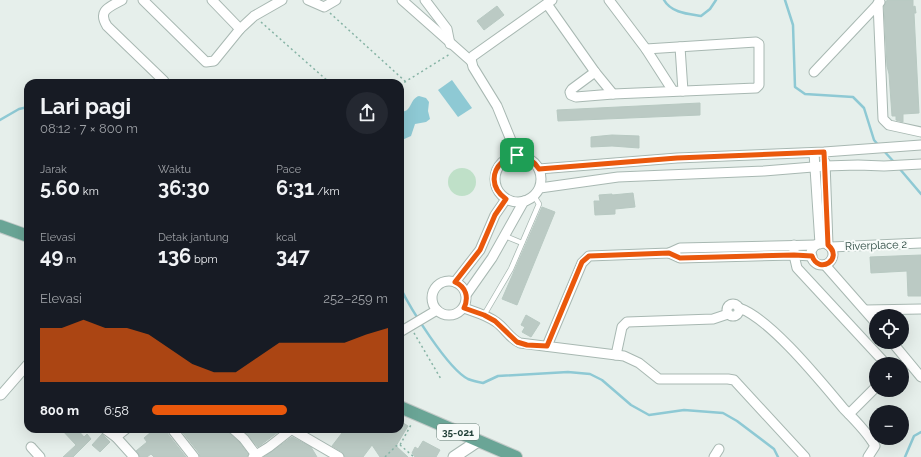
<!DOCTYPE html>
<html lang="id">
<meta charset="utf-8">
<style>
:root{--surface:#171b24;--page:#242831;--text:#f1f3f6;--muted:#9ea1a6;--accent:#ea580c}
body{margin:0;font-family:Raleway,sans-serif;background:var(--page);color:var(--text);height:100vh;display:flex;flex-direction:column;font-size:15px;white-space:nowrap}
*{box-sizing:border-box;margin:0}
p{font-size:13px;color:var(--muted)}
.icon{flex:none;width:22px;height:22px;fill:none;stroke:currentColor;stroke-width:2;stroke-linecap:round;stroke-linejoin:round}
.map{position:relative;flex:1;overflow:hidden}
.details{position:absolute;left:24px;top:79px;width:380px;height:354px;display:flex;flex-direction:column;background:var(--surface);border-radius:12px;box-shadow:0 4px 16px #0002}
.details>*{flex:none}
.controls{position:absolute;left:869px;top:309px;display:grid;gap:8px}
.controls a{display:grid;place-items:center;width:40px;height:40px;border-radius:50%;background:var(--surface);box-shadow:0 4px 16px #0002;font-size:20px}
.pin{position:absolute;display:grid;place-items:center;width:34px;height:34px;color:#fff;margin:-17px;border-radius:8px;box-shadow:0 2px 6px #0006}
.round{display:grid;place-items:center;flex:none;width:42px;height:42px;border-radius:21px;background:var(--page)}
.head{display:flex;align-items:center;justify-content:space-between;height:68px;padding:0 16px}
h1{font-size:22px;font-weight:700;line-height:30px}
.metrics{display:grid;grid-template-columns:repeat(3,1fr);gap:6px;height:68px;padding:4px 16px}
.metrics div{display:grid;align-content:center}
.metrics b{font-size:20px;font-weight:700}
.metrics small{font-size:11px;font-weight:400}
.metrics p{font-size:11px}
.chart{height:112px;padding:8px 16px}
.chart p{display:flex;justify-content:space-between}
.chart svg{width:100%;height:72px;margin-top:4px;fill:var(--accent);opacity:.7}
ul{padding:0 16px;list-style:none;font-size:13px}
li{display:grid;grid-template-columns:64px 48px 1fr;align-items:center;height:30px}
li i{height:10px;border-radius:5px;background:var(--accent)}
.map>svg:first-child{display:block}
.green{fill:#bfe0c8}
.water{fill:#8ec9d4}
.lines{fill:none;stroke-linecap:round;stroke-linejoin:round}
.stream{stroke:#8ec9d4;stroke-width:2.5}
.building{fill:#bbcac4;stroke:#b8c9c2}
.service-casing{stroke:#a8b8b2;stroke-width:6}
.minor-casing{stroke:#a8b8b2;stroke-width:11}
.tertiary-casing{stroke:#a8b8b2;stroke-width:13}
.primary-casing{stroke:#c2cac8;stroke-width:14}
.path{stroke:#86b3a5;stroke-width:1.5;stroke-dasharray:2 3;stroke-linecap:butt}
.service{stroke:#fff;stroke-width:4.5}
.minor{stroke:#fff;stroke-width:9}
.tertiary{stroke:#fff;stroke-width:11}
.primary{stroke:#6aa596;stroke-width:12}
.route-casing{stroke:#fff;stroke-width:8}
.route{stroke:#ea580c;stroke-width:5}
.labels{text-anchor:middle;stroke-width:4;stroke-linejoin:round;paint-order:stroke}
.shield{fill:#f7fbf9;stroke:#637a73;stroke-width:1}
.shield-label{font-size:10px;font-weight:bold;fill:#24423a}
.street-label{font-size:11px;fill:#24423a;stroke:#f7fbf9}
</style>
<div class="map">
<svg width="921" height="457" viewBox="0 0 921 457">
<rect width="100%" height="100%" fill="#e6efeb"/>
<circle class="green" cx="462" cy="182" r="14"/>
<g class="water">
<polygon points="452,80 472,108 458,117 438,90"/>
<path d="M419,96l7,2 3,4 -1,9 2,8 -4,3 -11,2 -4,12 -9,4 -2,3v-32c12,3 9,-12 19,-15z"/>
</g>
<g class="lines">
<g class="stream">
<path d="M664,0c7,13 25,14 37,16l9,-7 6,-9"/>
<polyline points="785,0 793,25 795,87 805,94 853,97 864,108 874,140 879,146"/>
<polyline points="0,120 19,109 28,107"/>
<polyline points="883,150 894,162"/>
<polyline points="899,168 921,194"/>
<path d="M400,287c10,21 48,82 68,92 5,2 10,3 15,4l15,-7 70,-4 22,2 12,6 29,25 18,10 35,-5 39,3 14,8 37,28 4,8"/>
<polyline points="905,457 914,436 921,432"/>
</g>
</g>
<g class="building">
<polygon points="889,0 913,0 913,7 915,6 916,13 914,13 919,113 903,114 903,122 896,120 896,116 892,116 889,74 887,66 884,6 886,1"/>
<polygon points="497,6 504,15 484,30 477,21"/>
<polygon points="700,103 700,115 558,121 557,110"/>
<polygon points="612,135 639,136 639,148 612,146 591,147 591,137"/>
<polygon points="633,193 635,207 615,209 615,214 595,215 594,201 600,201 599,195 612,194 612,195"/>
<polygon points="542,207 555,212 517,305 502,299"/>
<polygon points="921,255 921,296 908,296 907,271 871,273 870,257"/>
<polygon points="526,315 540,323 531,337 522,332 525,327 521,325"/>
<polygon points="400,421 408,426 396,446 408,457 380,457 372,445 363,457 345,457 342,452 332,446 342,433 337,429 400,429"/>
<polygon points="61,429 77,429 84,437 87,434 91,439 73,457 63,457 76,445"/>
<polygon points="148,429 166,429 167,433 186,457 154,457 151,454 147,457 140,457 136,451 147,442 144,438 151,432"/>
<polygon points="180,429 227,429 229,433 240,443 248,454 247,457 200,457 199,453"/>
<polygon points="242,429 282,429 258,447"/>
<polygon points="102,434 110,442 100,452 92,445"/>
<polygon points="292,437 311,447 317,457 264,457"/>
<polygon points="423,441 440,450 436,457 415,457 412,453 415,447 418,449"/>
</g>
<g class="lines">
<g class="service-casing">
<g id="service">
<polyline points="505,236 522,243"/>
<polyline points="484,315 511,269 539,204 534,196"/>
</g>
</g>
<g class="minor-casing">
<g id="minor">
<path d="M122,0c-12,7 -25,10 -15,26l57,55"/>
<polyline points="143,0 206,62 214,61 240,29 254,16 282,0"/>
<polyline points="212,0 240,29"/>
<polyline points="308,0 324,7 336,0"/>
<polyline points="402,0 471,61"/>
<polyline points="425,0 447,29 450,44"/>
<polyline points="609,0 646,49 673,91"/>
<polyline points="878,3 883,119 889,125 921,132"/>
<polyline points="547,4 595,72 613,94"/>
<polyline points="680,47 683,91"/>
<polyline points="595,72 572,89 570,92 571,95 576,97 613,94 756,88 759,85 759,44 756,42 646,49"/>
<polyline points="814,72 880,2"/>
<polyline points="814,153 820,244"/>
<polyline points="517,155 497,106 473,67 471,59 473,56 552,0"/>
<circle cx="518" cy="179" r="23"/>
<polyline points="825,162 828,245"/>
<polyline points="539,169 677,158 824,152 921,145"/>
<polyline points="540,188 618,177 764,171 825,166 858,165 884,166 921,164"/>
<circle cx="822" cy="254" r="11"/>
<polyline points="794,245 794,255 797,268 886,364"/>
<polyline points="831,247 921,243"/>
<polyline points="669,253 680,258 794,255 812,256"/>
<polyline points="825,265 876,323"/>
<circle cx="449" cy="298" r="17"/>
<polyline points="455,282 480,250 495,215 506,199"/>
<polyline points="466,295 492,258 524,201"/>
<circle cx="733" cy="310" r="6"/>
<path d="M464,308c11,4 23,7 32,14 9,6 14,17 24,21l96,12 6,-28 5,-5 86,-3 15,-5"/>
<path d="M739,308c31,10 83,75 105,101 11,11 24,24 31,37l-7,11"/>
<polyline points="866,310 921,309"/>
<polyline points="400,332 437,310"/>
<polyline points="892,342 921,377"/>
<polyline points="547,346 582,263 589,256 669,253 680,248 816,245"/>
<polyline points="616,355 624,356 639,363 659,379 728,379 734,380 805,457"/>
<polyline points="1,395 28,364"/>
<polyline points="849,414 876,387"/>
<polyline points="105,429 116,437 134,457"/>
<polyline points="172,429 194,457"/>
<polyline points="233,429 244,439 256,455"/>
<polyline points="291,429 339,457"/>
<polyline points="116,437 126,429"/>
<polyline points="31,447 40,457"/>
<polyline points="253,457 269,447 292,429"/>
<polyline points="714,457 719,449"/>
</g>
</g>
<g class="tertiary-casing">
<polyline id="tertiary" points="454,457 478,441"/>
</g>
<g class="primary-casing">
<g id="primary">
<polyline points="0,226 28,236"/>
<polyline points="400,407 516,457"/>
</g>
</g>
<g class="path">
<polyline points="330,13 406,82"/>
<polyline points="261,22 330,83"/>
<polyline points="400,85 450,54"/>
<polyline points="414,333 441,379"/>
<polyline points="400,445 414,457"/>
<polyline points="385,457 396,446 400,445 412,423"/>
</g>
<use href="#service" class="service"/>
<use href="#minor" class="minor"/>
<use href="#tertiary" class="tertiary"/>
<use href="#primary" class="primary"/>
</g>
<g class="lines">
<g class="route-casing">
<path id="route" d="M824,152l4,93c16,14 -9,30 -16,11l-18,-1 -114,3 -11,-5 -80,3 -7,6 -35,84 -20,-1 -10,-3 -22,-21 -11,-6 -20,-7c5,-11 2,-21 -9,-26l25,-32 15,-35 11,-16c-33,-23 11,-65 33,-30l138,-11z"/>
</g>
<use href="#route" class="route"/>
</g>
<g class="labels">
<rect class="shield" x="437" y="424" width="42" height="16" rx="3"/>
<g class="shield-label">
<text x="458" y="436">35-021</text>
</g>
<g class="street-label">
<text transform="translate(876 245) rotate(-2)" y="4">Riverplace 2</text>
</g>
</g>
</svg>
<div class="controls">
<a><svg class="icon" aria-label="locate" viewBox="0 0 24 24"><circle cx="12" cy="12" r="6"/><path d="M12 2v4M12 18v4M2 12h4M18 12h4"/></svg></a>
<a>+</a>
<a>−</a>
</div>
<div class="pin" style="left:517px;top:155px;background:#1e9e55"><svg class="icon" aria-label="arrive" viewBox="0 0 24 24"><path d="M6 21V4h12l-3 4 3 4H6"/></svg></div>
<section class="details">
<div class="head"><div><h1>Lari pagi</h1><p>08:12 · 7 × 800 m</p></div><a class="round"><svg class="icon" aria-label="share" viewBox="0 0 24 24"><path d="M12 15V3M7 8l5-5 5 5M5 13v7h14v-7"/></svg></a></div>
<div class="metrics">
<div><p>Jarak</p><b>5.60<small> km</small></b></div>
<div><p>Waktu</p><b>36:30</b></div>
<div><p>Pace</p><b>6:31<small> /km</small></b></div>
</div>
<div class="metrics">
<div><p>Elevasi</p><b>49<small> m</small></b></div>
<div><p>Detak jantung</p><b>136<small> bpm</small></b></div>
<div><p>kcal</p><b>347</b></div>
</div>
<div class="chart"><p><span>Elevasi</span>252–259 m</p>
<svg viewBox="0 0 160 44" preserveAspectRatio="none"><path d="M0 44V11L10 11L20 6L30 11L40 11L50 15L60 24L70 33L80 38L90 38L100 29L110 20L120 20L130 20L140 20L150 15L160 11V44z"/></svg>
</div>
<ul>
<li><b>800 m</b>6:58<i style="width:57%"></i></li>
</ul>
</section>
</div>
